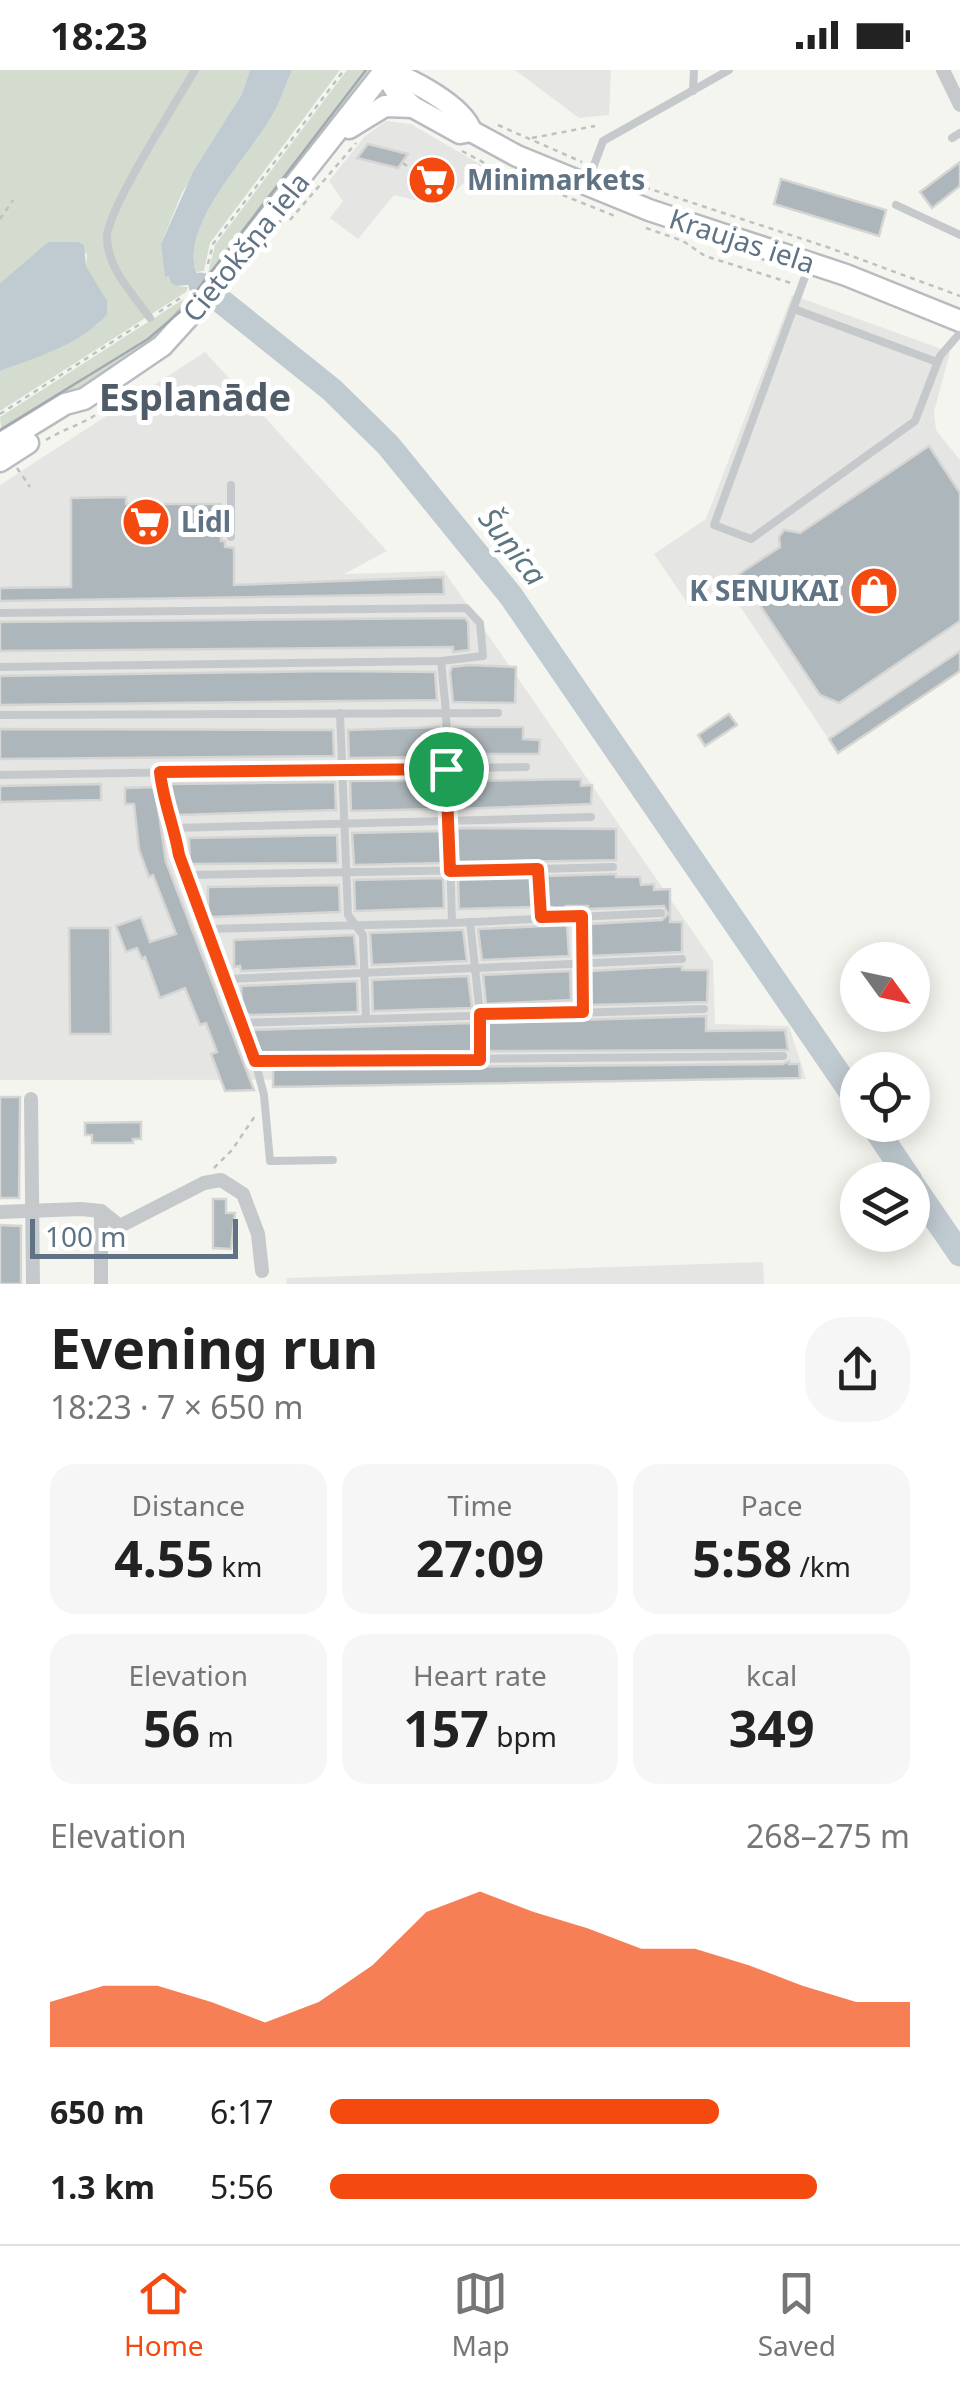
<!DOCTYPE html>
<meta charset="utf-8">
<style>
:root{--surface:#fff;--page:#f6f6f6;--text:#222;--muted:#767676;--line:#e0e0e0;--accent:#f44a10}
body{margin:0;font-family:"Noto Sans",sans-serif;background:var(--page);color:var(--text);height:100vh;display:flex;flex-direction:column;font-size:38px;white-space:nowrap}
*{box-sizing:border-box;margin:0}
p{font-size:32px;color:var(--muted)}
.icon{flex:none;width:55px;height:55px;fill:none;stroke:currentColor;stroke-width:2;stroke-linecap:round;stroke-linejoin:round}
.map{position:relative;height:1214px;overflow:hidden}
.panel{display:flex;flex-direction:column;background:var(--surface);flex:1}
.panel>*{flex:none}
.needle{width:65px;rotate:123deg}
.buttons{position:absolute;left:840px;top:872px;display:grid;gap:20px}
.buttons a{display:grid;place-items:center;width:90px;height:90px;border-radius:50%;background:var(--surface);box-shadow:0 5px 25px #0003;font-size:50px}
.scale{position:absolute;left:30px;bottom:25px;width:208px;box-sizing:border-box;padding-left:10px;border:5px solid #607384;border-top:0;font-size:28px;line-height:35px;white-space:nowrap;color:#607384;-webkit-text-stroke:8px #fff;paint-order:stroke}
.pin{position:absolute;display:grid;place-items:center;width:85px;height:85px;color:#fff;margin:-42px;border:5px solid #fff;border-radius:50%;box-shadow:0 2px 10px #0007}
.round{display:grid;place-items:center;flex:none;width:105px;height:105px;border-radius:40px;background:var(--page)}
.headline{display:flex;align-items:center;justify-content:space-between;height:170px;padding:0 50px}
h1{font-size:55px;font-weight:700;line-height:75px}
.metrics{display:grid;grid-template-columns:repeat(3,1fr);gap:15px;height:170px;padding:10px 50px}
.metrics div{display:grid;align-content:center;border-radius:25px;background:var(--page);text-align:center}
.metrics b{font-size:50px;font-weight:700}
.metrics small{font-size:28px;font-weight:400}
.metrics p{font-size:28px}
.chart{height:280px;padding:20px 50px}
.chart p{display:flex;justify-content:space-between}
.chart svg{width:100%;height:180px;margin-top:10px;fill:var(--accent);opacity:.7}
ul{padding:0 50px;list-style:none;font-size:32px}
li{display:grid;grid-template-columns:160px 120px 1fr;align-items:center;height:75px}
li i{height:25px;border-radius:12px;background:var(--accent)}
.status{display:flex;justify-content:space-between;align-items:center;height:70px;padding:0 50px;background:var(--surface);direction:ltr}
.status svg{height:28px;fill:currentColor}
.dock{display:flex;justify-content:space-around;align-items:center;height:140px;border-top:2px solid var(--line);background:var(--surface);font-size:28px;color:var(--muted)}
.dock a{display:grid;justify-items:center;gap:5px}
.dock .current{color:var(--accent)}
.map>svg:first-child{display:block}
.built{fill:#e5e6e3}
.green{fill:#d4dcd0}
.water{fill:#c0cbd1}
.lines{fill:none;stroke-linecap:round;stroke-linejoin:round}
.river{stroke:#c0cbd1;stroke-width:25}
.building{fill:#adb6bb;stroke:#d5d5d3;stroke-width:2.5}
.secondary-casing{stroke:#b7bcc1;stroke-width:25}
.path{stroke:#bec0c2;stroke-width:2.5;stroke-dasharray:5 5;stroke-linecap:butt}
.lane{stroke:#c6c9cc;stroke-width:8}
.street{stroke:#c6c9cc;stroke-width:14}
.secondary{stroke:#fff;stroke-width:20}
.tram{stroke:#a3a9af;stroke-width:2.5}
.route-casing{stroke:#fff;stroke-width:20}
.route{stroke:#f44a10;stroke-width:12}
.labels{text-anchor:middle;stroke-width:10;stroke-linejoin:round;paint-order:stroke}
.poi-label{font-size:28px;font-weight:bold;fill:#607384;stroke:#fff;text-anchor:start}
.street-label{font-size:28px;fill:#607384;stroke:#fff}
.water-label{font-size:30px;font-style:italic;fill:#5b7782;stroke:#fff}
.district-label{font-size:38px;font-weight:bold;fill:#4f5c68;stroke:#fff}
</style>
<div class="status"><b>18:23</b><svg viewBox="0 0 49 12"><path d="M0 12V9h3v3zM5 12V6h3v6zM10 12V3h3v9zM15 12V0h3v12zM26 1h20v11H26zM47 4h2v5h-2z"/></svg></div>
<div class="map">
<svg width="960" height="1214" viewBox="0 0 960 1214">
<rect width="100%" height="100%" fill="#f4f5ef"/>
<g class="built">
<polygon points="515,0 611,0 609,45 579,48"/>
<polygon points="386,51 411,54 483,96 438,136 394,125 358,169 330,148 343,131 329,111 365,66"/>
<polygon points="792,225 950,282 934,342 936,360 960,390 960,601 838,683 725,514 690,537 654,484 706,449"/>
<polygon points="205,282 387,481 344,504 444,501 713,891 715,954 789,956 806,1009 0,1010 0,415"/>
<polygon points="763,1192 764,1214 286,1214 287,1208"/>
</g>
<g class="green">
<polygon points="0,0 250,0 242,24 182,123 161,174 169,206 176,216 188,217 186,222 0,341 0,301 44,284 98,254 106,231 86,196 87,184 48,172 0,213"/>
<path d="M292,0h48l-130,173 -6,28 -8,1c-16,-48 54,-116 77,-158 8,-14 13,-30 19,-44z"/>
<polygon points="347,0 371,0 173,253 154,270 2,368 0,347 190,225 208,203 215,175"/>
</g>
<g class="water">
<path d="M250,0h42c-6,14 -11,30 -19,44 -23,42 -93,110 -77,158l35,27 -8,11 -35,-25 -12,1 -5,-3 -2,-7 -4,1 -4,-33 32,-72 49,-78z"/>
<path d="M48,172h30l6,3 2,21 21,35v13c-25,30 -72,44 -107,57v-88z"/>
</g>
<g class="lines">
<g class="river">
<polyline points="201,215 332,320 388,375 511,526 858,1032"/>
<polyline points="873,1055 910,1110"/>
<polyline points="912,1114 960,1184"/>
</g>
</g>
<g class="building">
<polygon points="368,74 408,84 398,98 357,88"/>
<polygon points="960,92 960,116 932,138 920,122"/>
<polygon points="781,109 886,140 879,166 774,134"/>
<polygon points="929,376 960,423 960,551 839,633 820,625 739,504 780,477 779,467 784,460 800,463"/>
<polygon points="126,427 126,434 221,434 221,471 225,471 225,477 234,478 234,515 443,507 444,524 0,531 0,518 71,517 71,428"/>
<polygon points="465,548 468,552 469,580 453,582 453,577 0,581 0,552"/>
<polygon points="960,581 960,601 838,683 829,669"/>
<polygon points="469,595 516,597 515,633 453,632 450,602 452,597"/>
<polygon points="328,601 435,602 437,630 0,635 0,606"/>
<polygon points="729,644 737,655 705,676 698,665"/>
<polygon points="439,657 439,687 349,688 348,660"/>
<polygon points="454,657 523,657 523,669 540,670 539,684 455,684"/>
<polygon points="0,659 333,660 334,686 0,689"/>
<polygon points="581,709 581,716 592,715 591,734 456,739 455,711"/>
<polygon points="440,710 441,739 351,741 350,711"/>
<polygon points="335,712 336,740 177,745 169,714"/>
<polygon points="101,714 101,730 0,732 0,716"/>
<polygon points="155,717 166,792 254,1020 225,1021 211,984 217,982 206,953 200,955 185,918 160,928 145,887 142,889 137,878 126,882 116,856 141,847 150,872 176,864 153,805 149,807 139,780 134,734 125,734 125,718"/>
<polygon points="457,758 616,759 616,790 458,793"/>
<polygon points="442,761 443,793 354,795 352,763"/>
<polygon points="337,765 338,793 190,794 189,768"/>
<polygon points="616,804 616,807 640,807 641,815 654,814 654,820 670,819 670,852 682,852 682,882 590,886 590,854 662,850 668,844 664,836 588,839 588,836 566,836 566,840 552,841 552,837 548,837 547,806"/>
<polygon points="532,807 533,837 459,839 458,808"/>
<polygon points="443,808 444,838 355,841 354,810"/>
<polygon points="339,815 340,842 210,847 208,842 208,817"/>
<polygon points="567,855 569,886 482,890 478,859"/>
<polygon points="69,858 110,858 111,964 70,964"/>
<polygon points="459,860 463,860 467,891 372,895 370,863"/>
<polygon points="354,865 357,896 241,901 240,896 234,897 234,870"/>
<polygon points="682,896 682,900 708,900 707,932 591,935 590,901"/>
<polygon points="570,901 571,930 486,934 483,905"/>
<polygon points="468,906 472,938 373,941 372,910"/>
<polygon points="357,911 358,942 251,945 245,943 242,935 241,916"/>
<polygon points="706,946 706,961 785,960 788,980 488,981 488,953"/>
<polygon points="472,953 472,981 260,983 252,960"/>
<polygon points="789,991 789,994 799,994 800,1008 273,1017 273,998 783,994"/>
<polygon points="0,1027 20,1027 19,1128 0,1128"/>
<polygon points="141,1052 141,1069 133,1069 133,1073 92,1073 92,1065 85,1065 85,1053"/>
<polygon points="213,1129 226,1129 226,1143 235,1143 231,1179 213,1178"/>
<polygon points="0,1155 21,1156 21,1214 0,1214"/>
</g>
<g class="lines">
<g class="secondary-casing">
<g id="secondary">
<polyline points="384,1 396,21 413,37 460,63 471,61 517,86 649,140 846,205 960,251"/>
<path d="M384,1c25,6 79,35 87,60"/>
<polyline points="349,58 385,36 413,37"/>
<polyline points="0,374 65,334 84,329 162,276 201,233 385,0"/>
<polyline points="0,391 28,373"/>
</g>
</g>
<g class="path">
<polyline points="498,55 582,92"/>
<polyline points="532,68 595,56"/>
<polyline points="462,81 490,96 615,146"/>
<polyline points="403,93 422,107"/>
<polyline points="626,111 830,178 960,226"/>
<polyline points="0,149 13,130"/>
<polyline points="290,150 356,73"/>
<polyline points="646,158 683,171 705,186 791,213"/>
<polyline points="208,194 213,174 344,0"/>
<polyline points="159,242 182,227"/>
<polyline points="0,344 140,254"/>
<path d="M46,370c21,-13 43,-17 61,-34"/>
<polyline points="17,398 30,417"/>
<polyline points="214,1098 232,1080 255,1046"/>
</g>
<g class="lane">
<polyline points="693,21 694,0"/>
<polyline points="952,68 960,63"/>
<polyline points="587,114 603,71 729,0"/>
<polyline points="896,135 960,165"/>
<polyline points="810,193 714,455 751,469 915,351 940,286 960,263"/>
<polyline points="794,239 937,292"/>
<path d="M150,248c-17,-24 -44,-51 -43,-82 2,-29 70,-135 88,-166"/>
<polyline points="231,415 231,467"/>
<polyline points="0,543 466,538 480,553 483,586 441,591 0,597"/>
<polyline points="441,591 446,642 452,853"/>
<polyline points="340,643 348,845 363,865 366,948"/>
<polyline points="0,645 498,643"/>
<path d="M160,702c3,30 14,54 19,83l76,206 9,34 6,66 63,-1"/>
<polyline points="0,705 526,697"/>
<polyline points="175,758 591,747"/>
<polyline points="539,799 613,797"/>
<polyline points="188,805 539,799 541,847"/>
<polyline points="582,846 583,942"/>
<polyline points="470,852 480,944 480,990"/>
<polyline points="208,859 452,853 661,843"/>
<polyline points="226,909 682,889"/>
<polyline points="239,953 704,939"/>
<polyline points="255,991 783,986"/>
</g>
<g class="street">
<polyline points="943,0 960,35"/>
<polyline points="31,1029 33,1214"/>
<polyline points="0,1142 81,1139 101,1141 120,1156 204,1113 221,1110 243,1124 258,1164 262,1201"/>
<polyline points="101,1214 101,1141"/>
</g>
<use href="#secondary" class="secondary"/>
<polyline class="tram" points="0,360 148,269 182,240 366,0"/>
</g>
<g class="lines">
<g class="route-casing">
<path id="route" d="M446,699l4,102 88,-2 3,48 41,-1 1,96 -103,2v46l-225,1 -76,-206c-5,-29 -16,-54 -19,-83z"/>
</g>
<use href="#route" class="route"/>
</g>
<defs>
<g id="supermarket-disc" transform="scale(2.5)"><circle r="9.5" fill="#f44a10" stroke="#fff"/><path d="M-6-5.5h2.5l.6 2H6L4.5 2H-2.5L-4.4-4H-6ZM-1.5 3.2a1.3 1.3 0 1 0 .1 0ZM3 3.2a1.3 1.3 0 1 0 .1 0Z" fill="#fff"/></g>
<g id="shop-disc" transform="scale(2.5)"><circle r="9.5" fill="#f44a10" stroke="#fff"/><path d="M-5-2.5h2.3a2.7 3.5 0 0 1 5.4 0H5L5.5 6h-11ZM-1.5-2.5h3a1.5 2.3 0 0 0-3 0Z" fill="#fff"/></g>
</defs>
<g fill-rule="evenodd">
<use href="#supermarket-disc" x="432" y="110"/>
<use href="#supermarket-disc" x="146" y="452"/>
<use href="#shop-disc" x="874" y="521"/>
</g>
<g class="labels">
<g class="poi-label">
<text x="467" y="120">Minimarkets</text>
<text x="181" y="462">Lidl</text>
<text x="839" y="531" text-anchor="end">K SENUKAI</text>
</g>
<g class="street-label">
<text transform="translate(742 171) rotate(18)" y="10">Kraujas iela</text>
<text transform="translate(246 177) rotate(-51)" y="10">Cietokšņa iela</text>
</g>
<g class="water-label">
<text transform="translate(512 477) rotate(52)" y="10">Šuņica</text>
</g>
<g class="district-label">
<text x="195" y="341">Esplanāde</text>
</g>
</g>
</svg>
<div class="buttons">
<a><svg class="needle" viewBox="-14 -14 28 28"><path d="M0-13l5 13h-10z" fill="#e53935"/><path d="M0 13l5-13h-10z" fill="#767676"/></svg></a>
<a><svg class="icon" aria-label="locate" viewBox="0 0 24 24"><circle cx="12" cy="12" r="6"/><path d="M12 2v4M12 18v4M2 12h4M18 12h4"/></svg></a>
<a><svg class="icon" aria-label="layers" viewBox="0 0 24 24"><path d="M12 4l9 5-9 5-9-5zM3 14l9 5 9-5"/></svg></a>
</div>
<div class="scale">100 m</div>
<div class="pin" style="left:446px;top:699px;background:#1e9e55"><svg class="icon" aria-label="arrive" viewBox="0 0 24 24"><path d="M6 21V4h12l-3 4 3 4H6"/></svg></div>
</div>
<section class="panel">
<div class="headline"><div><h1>Evening run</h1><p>18:23 · 7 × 650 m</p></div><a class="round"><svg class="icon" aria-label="share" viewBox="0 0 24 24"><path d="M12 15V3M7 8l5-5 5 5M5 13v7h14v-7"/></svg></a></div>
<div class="metrics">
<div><p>Distance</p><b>4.55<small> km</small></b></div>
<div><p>Time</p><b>27:09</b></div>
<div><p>Pace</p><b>5:58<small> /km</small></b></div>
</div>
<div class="metrics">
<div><p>Elevation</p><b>56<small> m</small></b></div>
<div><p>Heart rate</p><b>157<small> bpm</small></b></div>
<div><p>kcal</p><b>349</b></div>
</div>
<div class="chart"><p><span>Elevation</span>268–275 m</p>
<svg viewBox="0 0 160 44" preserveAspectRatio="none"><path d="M0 44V33L10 29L20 29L30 33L40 38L50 33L60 24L70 11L80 6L90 11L100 15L110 20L120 20L130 24L140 29L150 33L160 33V44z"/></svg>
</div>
<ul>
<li><b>650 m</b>6:17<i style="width:67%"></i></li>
<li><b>1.3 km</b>5:56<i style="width:84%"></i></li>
</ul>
</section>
<nav class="dock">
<a class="current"><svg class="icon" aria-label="home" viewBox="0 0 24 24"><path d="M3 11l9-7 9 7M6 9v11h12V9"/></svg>Home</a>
<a><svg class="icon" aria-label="map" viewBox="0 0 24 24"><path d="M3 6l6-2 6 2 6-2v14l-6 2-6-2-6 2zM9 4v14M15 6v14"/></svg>Map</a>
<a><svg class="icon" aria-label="saved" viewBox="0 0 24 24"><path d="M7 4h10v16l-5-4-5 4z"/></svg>Saved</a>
</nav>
